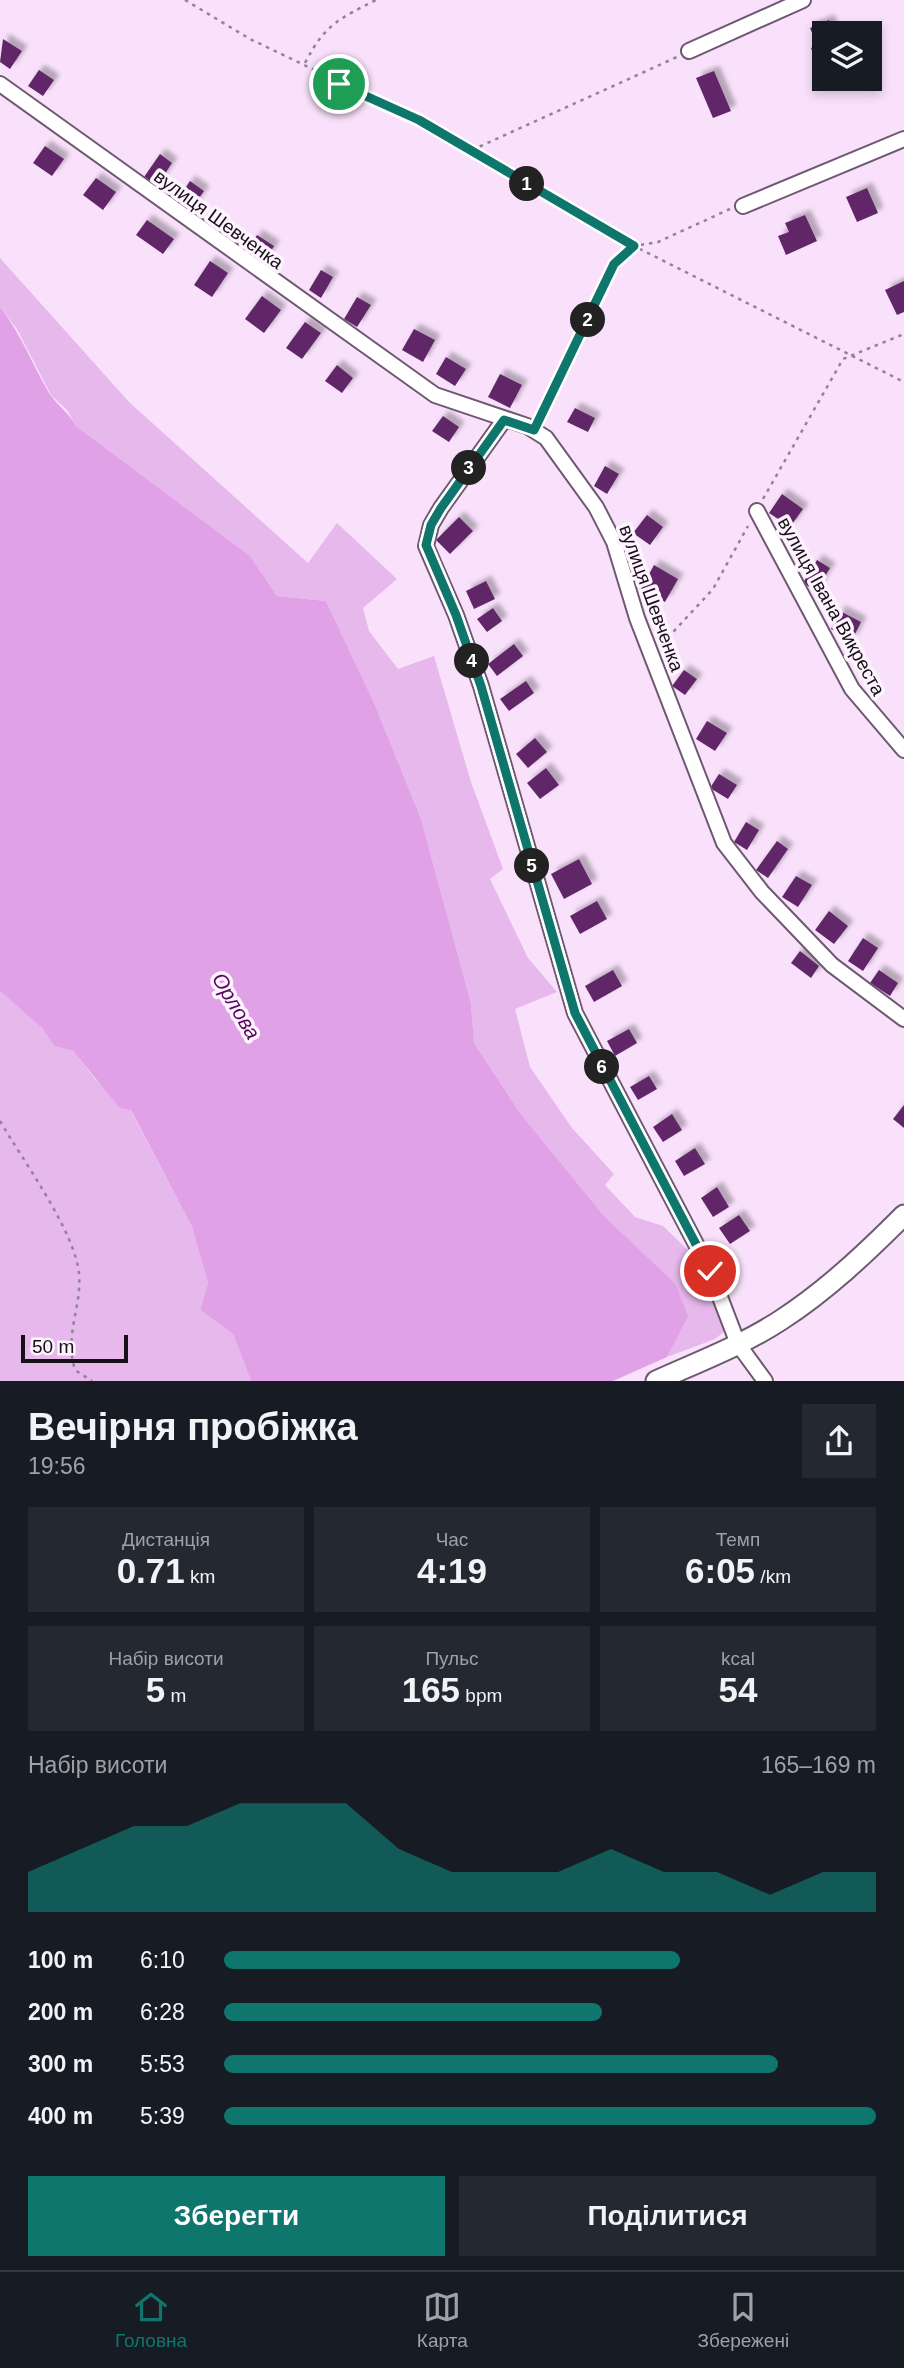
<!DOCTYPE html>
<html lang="uk">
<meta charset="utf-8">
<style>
:root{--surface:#171b24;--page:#242831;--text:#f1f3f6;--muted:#9ea1a6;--line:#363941;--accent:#0f766e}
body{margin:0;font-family:Arial,sans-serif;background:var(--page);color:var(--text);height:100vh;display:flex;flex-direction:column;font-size:26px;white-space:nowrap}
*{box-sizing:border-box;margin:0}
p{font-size:23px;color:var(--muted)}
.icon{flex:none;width:38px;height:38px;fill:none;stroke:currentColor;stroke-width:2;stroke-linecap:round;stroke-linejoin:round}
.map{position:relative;height:1381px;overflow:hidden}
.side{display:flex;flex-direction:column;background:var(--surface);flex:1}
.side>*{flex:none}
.controls{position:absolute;left:812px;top:21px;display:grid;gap:14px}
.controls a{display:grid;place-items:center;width:70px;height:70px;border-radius:0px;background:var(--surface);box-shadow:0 4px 10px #0003;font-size:35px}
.scale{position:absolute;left:21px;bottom:18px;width:107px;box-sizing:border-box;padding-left:7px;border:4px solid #181019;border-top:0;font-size:19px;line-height:24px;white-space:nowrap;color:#181019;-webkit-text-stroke:5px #fdf4fe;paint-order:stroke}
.pin{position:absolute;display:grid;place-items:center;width:60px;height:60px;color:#fff;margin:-30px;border:4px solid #fff;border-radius:50%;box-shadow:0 2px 7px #0007}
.km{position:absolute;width:35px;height:35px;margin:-18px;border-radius:50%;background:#222;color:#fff;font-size:19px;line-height:35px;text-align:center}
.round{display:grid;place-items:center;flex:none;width:74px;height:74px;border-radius:0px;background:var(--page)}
.summary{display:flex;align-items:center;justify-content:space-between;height:119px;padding:0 28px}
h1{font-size:38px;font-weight:800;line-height:52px}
.metrics{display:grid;grid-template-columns:repeat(3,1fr);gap:10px;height:119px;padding:7px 28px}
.metrics div{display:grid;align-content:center;border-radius:0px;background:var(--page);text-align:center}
.metrics b{font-size:35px;font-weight:800}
.metrics small{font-size:19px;font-weight:400}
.metrics p{font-size:19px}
.chart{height:196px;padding:14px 28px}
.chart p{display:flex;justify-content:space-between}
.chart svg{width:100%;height:126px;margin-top:7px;fill:var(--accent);opacity:.7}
.cta{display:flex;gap:14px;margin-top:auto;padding:14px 28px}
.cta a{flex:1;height:80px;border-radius:0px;background:var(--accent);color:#fff;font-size:28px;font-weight:800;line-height:80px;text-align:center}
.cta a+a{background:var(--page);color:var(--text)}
ul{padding:0 28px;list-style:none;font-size:23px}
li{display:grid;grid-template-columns:112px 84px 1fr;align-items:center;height:52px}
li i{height:18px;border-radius:9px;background:var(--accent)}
.menu{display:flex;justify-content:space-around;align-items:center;height:98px;border-top:2px solid var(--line);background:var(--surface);font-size:19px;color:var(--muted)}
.menu a{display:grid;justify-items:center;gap:4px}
.menu .on{color:var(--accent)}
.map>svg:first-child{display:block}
.green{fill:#e7b8ec}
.water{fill:#e0a1e7}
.building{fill:#602867;filter:url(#shadow)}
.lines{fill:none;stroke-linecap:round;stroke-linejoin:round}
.street-casing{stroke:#6e5a70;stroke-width:18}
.secondary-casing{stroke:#6e5a70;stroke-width:23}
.path{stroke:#948396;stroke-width:2.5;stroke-dasharray:3.5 5;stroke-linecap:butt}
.street{stroke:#fff;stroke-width:14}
.secondary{stroke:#fff;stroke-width:19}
.route-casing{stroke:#fff;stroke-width:14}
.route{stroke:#0f766e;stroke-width:9}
.labels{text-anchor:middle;stroke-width:7;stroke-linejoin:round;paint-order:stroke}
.street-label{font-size:19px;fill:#181019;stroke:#fdf4fe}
.water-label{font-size:21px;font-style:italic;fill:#580861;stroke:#fdf4fe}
</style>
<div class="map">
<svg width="904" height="1381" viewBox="0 0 904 1381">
<defs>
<filter id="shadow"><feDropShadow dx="5.5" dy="-5.5" stdDeviation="2" flood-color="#0004"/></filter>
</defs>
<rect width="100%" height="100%" fill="#f9e1fb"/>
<g class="green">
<polygon points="0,258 129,402 308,563 337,523 397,579 363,608 369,631 398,669 434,656 471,782 503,869 490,879 528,958 557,992 515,1009 530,1067 572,1128 614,1174 605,1185 635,1217 663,1226 688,1250 724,1310 726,1330 715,1339 667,1357 675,1340 675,1283 604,1216 520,1113 474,1043 471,1003 421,819 375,705 326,601 277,596 250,556 76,426 67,410 51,395 17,329 0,307"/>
<polygon points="0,991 43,1029 54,1046 73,1051 96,1080 130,1109 192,1227 208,1283 200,1310 233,1334 251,1381 0,1381"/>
</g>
<path class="water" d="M0,307c21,27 32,57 49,86 8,12 20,20 27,33l174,130 27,40 49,5 49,104 46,114 50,184 3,40 46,70 84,103 71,67 13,33 -21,41 -54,24h-362l-18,-47 -33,-24 8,-27 -16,-56 -61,-117 -11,-2 -47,-57 -19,-5 -11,-17 -43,-38z"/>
<g class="building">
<polygon points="829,20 834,33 824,33 824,60 817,63 811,48 817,45 810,28"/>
<polygon points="3,39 22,51 10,69 0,62"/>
<polygon points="39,70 54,80 43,96 28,86"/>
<polygon points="714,71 731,111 713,118 696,78"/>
<polygon points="45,146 64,159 52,176 33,163"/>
<polygon points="160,154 172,163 157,186 144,177"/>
<polygon points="96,178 116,192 103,210 83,195"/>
<polygon points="190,181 204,191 190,211 176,202"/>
<polygon points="867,188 878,213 857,222 846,197"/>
<polygon points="805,215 817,241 786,255 778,236 789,232 785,223"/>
<polygon points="147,220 174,239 163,254 136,235"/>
<polygon points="257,235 274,246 267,258 250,247"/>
<polygon points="210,261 228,273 212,297 194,285"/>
<polygon points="321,270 333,277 321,298 309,290"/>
<polygon points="904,281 904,312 897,315 885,290"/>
<polygon points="262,296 281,310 264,333 245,319"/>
<polygon points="357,297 371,305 357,327 344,319"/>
<polygon points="305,322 321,333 302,359 286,348"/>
<polygon points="414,329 435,340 423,362 402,350"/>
<polygon points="446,357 466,369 455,386 436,374"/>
<polygon points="337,365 353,378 342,393 325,381"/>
<polygon points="500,374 522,385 510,408 488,397"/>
<polygon points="575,408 595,418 588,432 567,422"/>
<polygon points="443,416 459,427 449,442 432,431"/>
<polygon points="605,466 619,474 607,494 594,486"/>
<polygon points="782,494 803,509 790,527 769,513"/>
<polygon points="647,515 663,527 650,545 633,533"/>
<polygon points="459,517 473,531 450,554 436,540"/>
<polygon points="817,560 830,568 816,591 803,583"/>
<polygon points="654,565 678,579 665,602 641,589"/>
<polygon points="486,581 495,599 474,609 466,591"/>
<polygon points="493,608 502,621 487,632 477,619"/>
<polygon points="840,611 861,622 852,640 831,629"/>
<polygon points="514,644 523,656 497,676 488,664"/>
<polygon points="684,670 697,679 685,695 672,686"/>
<polygon points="526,681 534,693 509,711 500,699"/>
<polygon points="707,721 727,733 715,751 696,739"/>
<polygon points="535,738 547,752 528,768 516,754"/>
<polygon points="546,768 559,785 540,799 527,783"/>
<polygon points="719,774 737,785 728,799 710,788"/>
<polygon points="746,822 759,830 747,850 734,842"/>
<polygon points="777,841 788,849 768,878 756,870"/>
<polygon points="579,859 592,884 564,899 551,874"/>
<polygon points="796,876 812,885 798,907 782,897"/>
<polygon points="597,901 607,919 580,934 570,916"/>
<polygon points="829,911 848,926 834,944 815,930"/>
<polygon points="863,938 878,948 863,971 848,961"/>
<polygon points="800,951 819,966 811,978 791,963"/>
<polygon points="613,970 622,986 594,1002 585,986"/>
<polygon points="879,970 898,983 890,996 870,983"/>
<polygon points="629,1029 637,1043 615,1056 607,1041"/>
<polygon points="649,1076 657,1089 638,1100 630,1087"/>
<polygon points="904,1105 904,1128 893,1119"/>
<polygon points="672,1114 682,1130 663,1142 653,1127"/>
<polygon points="695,1148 705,1164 684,1176 675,1161"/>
<polygon points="717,1187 729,1207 713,1217 701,1198"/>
<polygon points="739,1215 750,1231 730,1244 719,1228"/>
</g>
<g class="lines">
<g class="street-casing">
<g id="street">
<polyline points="689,51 803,0"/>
<polyline points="0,84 435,395 527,426 546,438 596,507 614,542 637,618 724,843 762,892 832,965 904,1019"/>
<polyline points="743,206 904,139"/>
<polyline points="504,420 441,508 431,525 426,546 456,615 481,686 575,1013 710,1271 738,1344 765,1381"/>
<polyline points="757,511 852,689 904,750"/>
</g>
</g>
<g class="secondary-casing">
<path id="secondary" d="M656,1381c42,-19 87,-36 125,-61 46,-30 85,-67 123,-105"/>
</g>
<g class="path">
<polyline points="185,0 250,39 419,120 634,246 904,382"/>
<path d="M305,63c20,-39 34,-44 71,-63"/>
<polyline points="472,150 677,57"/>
<polyline points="541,418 614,264 634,246 658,242 730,209"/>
<polyline points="763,499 843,359 904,334"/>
<polyline points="662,644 713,589 748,526"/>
<path d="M0,1121c22,38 76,112 79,153 3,34 -15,59 -4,96l17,11"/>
</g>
<use href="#street" class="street"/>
<use href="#secondary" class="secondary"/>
</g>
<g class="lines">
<g class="route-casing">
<polyline id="route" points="339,84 419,120 634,246 614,264 534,430 504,420 441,508 431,525 426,545 456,615 481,686 575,1013 710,1271"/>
</g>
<use href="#route" class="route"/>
</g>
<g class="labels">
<g class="street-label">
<text transform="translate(219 219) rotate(36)" y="7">вулиця Шевченка</text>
<text transform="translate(652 598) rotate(70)" y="7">вулиця Шевченка</text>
<text transform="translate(832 606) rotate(61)" y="7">вулиця Івана Викреста</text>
</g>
<g class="water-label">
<text transform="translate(236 1006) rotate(59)" y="7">Орлова</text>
</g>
</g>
</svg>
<div class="controls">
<a><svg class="icon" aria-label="layers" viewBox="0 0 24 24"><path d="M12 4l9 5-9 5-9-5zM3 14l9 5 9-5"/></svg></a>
</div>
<div class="scale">50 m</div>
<div class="pin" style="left:339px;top:84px;background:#1e9e55"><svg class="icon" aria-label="arrive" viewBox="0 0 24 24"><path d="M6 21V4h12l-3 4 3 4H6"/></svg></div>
<div class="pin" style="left:710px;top:1271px;background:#d93025"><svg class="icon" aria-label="check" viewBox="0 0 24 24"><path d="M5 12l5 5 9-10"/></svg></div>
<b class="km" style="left:527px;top:184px">1</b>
<b class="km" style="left:588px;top:320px">2</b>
<b class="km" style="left:469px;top:468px">3</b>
<b class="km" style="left:472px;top:661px">4</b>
<b class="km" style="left:532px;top:866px">5</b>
<b class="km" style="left:602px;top:1067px">6</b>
</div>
<section class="side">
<div class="summary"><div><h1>Вечірня пробіжка</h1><p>19:56</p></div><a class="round"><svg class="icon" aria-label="share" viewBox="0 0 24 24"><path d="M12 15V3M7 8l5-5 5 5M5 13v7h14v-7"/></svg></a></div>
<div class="metrics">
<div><p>Дистанція</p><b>0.71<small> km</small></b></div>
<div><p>Час</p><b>4:19</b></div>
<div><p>Темп</p><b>6:05<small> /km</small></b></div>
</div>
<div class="metrics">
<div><p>Набір висоти</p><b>5<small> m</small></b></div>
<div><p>Пульс</p><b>165<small> bpm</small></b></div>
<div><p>kcal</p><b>54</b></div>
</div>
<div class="chart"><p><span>Набір висоти</span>165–169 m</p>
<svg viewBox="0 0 160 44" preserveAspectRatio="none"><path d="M0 44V30L10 22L20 14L30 14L40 6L50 6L60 6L70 22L80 30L90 30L100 30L110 22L120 30L130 30L140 38L150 30L160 30V44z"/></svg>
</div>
<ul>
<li><b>100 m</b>6:10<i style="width:70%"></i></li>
<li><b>200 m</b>6:28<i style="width:58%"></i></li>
<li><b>300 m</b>5:53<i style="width:85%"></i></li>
<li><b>400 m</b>5:39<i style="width:100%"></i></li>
</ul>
<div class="cta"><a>Зберегти</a><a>Поділитися</a></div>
</section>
<nav class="menu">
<a class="on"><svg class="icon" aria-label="home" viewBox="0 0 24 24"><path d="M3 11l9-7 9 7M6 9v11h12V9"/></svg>Головна</a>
<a><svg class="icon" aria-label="map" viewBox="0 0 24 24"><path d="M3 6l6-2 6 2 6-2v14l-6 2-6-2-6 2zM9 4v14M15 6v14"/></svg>Карта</a>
<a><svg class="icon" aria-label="saved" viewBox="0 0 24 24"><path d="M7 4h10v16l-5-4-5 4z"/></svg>Збережені</a>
</nav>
